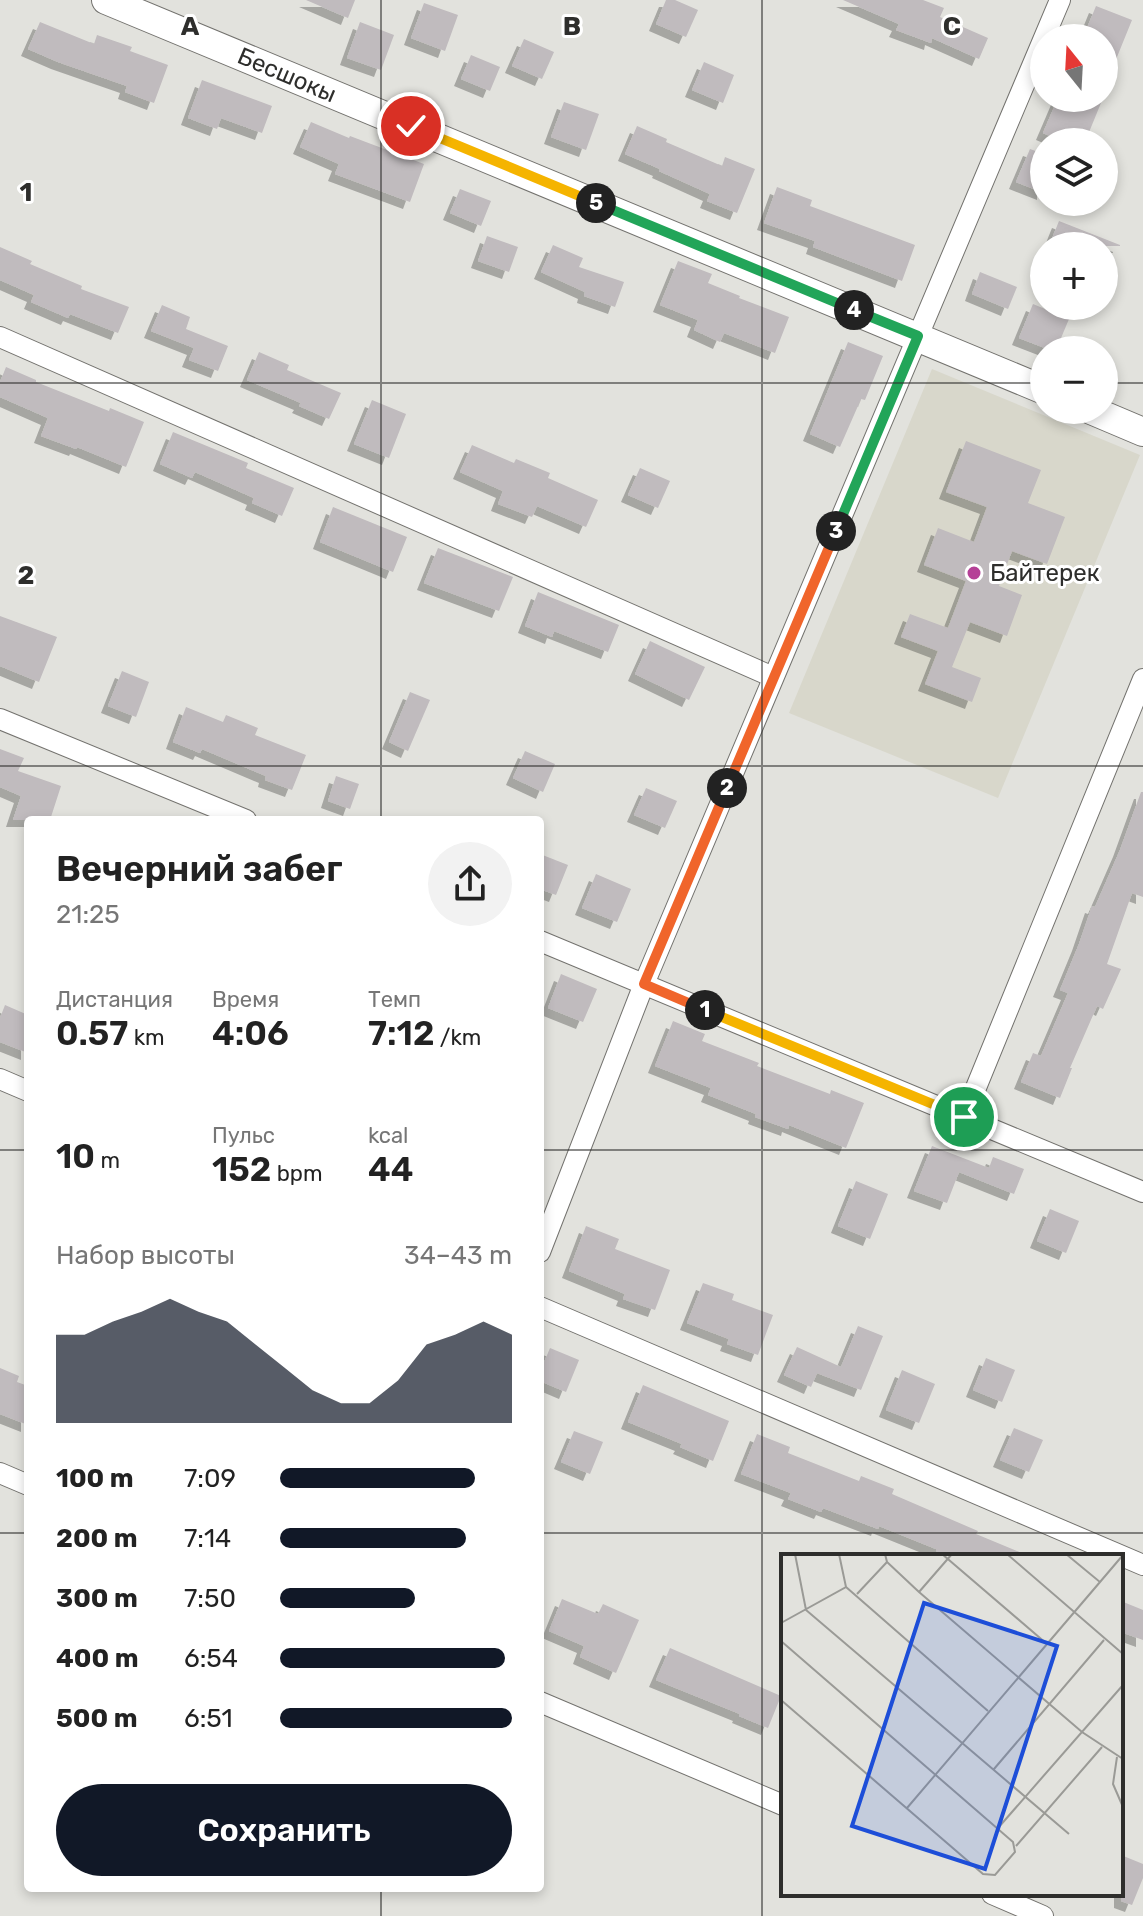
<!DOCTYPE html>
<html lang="ru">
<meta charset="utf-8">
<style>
:root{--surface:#fff;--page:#f2f2f2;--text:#222;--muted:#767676;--accent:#111827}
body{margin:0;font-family:Rubik,sans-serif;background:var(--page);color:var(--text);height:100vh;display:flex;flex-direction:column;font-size:30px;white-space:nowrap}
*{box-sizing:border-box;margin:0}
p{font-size:26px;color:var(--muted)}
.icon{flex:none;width:44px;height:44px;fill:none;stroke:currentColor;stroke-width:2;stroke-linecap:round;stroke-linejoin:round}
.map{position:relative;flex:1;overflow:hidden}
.details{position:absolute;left:24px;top:816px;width:520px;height:1076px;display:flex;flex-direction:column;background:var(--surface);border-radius:8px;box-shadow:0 4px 12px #0003}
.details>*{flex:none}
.needle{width:52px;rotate:342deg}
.fabs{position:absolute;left:1030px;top:24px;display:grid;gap:16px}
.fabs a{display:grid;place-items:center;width:88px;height:88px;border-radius:50%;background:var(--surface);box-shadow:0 4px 12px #0003;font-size:40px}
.pin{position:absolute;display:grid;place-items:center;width:68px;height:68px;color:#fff;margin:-34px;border:4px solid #fff;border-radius:50%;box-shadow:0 2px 8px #0007}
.km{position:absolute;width:40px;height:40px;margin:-20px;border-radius:50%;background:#222;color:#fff;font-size:22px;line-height:40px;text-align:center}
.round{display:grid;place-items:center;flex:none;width:84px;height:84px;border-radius:42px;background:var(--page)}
.overview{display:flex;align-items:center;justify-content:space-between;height:136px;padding:0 32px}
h1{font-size:36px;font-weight:600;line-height:60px}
.metrics{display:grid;grid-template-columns:repeat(3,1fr);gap:12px;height:136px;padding:8px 32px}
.metrics div{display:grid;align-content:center}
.metrics b{font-size:34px;font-weight:600}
.metrics small{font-size:22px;font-weight:400}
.metrics p{font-size:22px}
.chart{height:224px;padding:16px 32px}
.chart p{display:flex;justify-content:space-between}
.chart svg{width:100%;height:144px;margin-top:8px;fill:var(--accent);opacity:.7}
.primary-button{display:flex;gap:16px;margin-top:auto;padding:16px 32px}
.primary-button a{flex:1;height:92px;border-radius:48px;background:var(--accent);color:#fff;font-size:32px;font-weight:600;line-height:92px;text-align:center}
ul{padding:0 32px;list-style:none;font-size:26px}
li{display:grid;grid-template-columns:128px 96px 1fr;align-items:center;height:60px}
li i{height:20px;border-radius:10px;background:var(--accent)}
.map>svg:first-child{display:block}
.built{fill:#d8d7cb}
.building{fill:#c0bbbe;filter:url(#shadow)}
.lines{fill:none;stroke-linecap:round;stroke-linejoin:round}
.street-casing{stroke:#73726e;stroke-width:22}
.secondary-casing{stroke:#73726e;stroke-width:30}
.street{stroke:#fff;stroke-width:20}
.secondary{stroke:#fff;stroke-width:28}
.split-1-casing{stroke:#fff;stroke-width:16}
.split-2-casing{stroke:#fff;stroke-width:16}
.split-3-casing{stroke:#fff;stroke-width:16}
.split-4-casing{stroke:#fff;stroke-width:16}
.split-5-casing{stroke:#fff;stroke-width:16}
.split-6-casing{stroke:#fff;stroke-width:16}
.split-1{stroke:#f5b400;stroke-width:10}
.split-2{stroke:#f0652b;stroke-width:10}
.split-3{stroke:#f0652b;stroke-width:10}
.split-4{stroke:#22a559;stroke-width:10}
.split-5{stroke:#22a559;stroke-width:10}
.split-6{stroke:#f5b400;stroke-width:10}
.grid{fill:none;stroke:#2e2e2c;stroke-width:2;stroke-opacity:0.55}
.poi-dot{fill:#b54097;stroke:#fff;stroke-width:3}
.labels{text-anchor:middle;stroke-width:6;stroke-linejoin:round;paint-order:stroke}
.street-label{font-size:24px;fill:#2e2e2c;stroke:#fff}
.poi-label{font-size:24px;fill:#2e2e2c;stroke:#fff;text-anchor:start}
.inset-road{fill:none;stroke:#9a9a96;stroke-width:2}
.view{fill:#1d4ed8;fill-opacity:0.15;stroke:#1d4ed8;stroke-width:4}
.inset-edge{fill:none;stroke:#2e2e2c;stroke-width:4}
.grid-label{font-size:26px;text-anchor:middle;font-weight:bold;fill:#2e2e2c;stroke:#fff;stroke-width:6;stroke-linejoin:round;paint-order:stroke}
</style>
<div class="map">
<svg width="1143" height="1916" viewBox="0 0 1143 1916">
<defs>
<filter id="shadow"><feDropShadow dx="-7" dy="7" stdDeviation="0" flood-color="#0004"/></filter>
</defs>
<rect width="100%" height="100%" fill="#e2e2dd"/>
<polygon class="built" points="932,369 1140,455 998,798 789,713"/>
<g class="building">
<polygon points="306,0 355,0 348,18"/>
<polygon points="666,0 675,0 698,10 686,37 656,24"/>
<polygon points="843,0 923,0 944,8 940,17 988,38 979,59 932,38 931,43 896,30 899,24"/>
<polygon points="424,3 458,15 445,51 411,38"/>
<polygon points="1096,6 1132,20 1104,89 1104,38 1083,38"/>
<polygon points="40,22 94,44 97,35 132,47 130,51 168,65 154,103 125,92 127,86 58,62 28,49"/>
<polygon points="360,22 394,35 381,70 347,58"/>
<polygon points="524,39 554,52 542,79 512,66"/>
<polygon points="471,55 500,67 490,91 461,79"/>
<polygon points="704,62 734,75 723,103 692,90"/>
<polygon points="202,80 272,106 262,133 221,118 217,129 188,118"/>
<polygon points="1058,98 1103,98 1085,142 1064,142 1043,133"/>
<polygon points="564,102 599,114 586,150 551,137"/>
<polygon points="311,122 349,138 350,136 424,164 410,202 335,174 339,164 300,147"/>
<polygon points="637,126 667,139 666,142 722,166 725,157 755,169 737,213 707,201 710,194 659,171 660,169 625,154"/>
<polygon points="1030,149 1044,154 1044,193 1016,182"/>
<polygon points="777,187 812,200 810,206 915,245 902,281 813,247 815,241 764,223"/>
<polygon points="460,189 491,201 481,226 450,213"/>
<polygon points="1059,221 1120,245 1120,246 1049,246"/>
<polygon points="487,236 518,247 509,272 478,261"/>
<polygon points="553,245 583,258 579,267 624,282 615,307 584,296 585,292 541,272"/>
<polygon points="0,247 32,261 30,264 82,286 81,289 129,307 118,333 70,314 68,318 31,302 34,295 0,280"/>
<polygon points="678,261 712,274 708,283 740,296 739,298 789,317 775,353 724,333 720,342 694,330 698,320 660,305"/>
<polygon points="980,272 1017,287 1008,309 972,294"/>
<polygon points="1033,304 1069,319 1056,350 1050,350 1019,338"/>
<polygon points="162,305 190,317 186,329 228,346 218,371 189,360 194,348 151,331"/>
<polygon points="848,342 883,356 865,400 861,399 840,447 810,434"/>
<polygon points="259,352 289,365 287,370 341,393 329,419 299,406 301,403 247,380"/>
<polygon points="6,367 36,380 36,382 109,411 110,408 144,422 126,467 77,447 76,449 41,436 48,418 0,397 0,382"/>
<polygon points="372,400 406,414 389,458 354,444"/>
<polygon points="173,432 248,463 246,468 294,488 282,516 252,503 254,498 195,472 192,478 160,464"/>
<polygon points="966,441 1041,470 1028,503 1065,517 1047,564 1012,551 999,586 1022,595 1007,636 970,622 952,667 981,678 972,702 925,684 938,651 901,637 910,614 948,628 966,581 924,565 938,528 974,542 987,507 946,492"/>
<polygon points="472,445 514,463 516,459 550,473 548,478 598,500 586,527 537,506 532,517 498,504 503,491 460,472"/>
<polygon points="640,468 670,481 658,508 628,495"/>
<polygon points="333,507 407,537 393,572 320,542"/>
<polygon points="438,548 513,577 499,611 424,583"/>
<polygon points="538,592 619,625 608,652 554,631 552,637 525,626"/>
<polygon points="0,616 57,637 39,682 0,666"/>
<polygon points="650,641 705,667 689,700 635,674"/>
<polygon points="122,671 149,682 136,717 108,706"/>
<polygon points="410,692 430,700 408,751 389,742"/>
<polygon points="186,707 223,722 226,715 258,728 255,735 306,755 292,790 265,780 266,776 202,749 200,753 173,742"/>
<polygon points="0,749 24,758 18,771 61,786 50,820 13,820 21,796 0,787"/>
<polygon points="525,751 555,764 543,792 513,778"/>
<polygon points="336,776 359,784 350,809 328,801"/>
<polygon points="646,788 677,801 665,828 634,815"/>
<polygon points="1141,792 1143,792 1143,897 1132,893 1107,964 1121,969 1103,1009 1097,1006 1070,1068 1072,1068 1060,1098 1021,1082 1033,1053 1041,1056 1068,993 1060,990 1079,944 1092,906 1095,907 1120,850"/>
<polygon points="540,854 568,865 556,895 540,889"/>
<polygon points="596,874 631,889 617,922 582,908"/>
<polygon points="561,974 597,989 583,1022 548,1008"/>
<polygon points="5,1005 28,1015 28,1053 0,1042 0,1018"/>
<polygon points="673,1021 705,1034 702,1041 759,1063 757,1066 830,1094 831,1090 864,1103 846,1148 789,1125 788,1129 755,1117 756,1114 708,1095 711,1088 655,1066"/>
<polygon points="932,1146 989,1168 993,1157 1024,1169 1014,1194 959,1172 947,1203 914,1191"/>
<polygon points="856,1181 888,1194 870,1239 838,1226"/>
<polygon points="1050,1209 1079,1221 1066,1253 1037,1241"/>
<polygon points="586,1226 619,1239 615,1249 670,1270 655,1310 623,1299 625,1294 569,1271"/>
<polygon points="703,1283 734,1294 732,1300 773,1315 758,1355 727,1344 729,1339 687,1323"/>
<polygon points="858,1326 883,1336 861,1390 817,1373 811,1387 784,1375 797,1347 841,1367"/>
<polygon points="550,1348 579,1360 566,1392 540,1381 540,1372"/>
<polygon points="986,1358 1015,1370 1002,1402 973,1390"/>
<polygon points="0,1368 19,1376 17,1382 28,1386 28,1425 0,1414"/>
<polygon points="902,1370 935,1384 919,1423 886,1410"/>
<polygon points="643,1385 729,1421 713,1461 680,1447 682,1444 628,1422"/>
<polygon points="1014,1428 1043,1440 1029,1472 1000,1460"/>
<polygon points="574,1431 603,1442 590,1474 561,1462"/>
<polygon points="757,1434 790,1447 788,1453 859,1481 861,1476 894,1489 892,1494 978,1531 976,1534 1029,1556 948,1556 936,1551 936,1549 879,1526 878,1529 823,1508 821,1512 788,1499 791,1493 741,1474"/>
<polygon points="562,1599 598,1614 603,1604 639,1620 616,1673 580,1657 584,1646 549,1631"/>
<polygon points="1121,1601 1143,1610 1143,1640 1121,1632"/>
<polygon points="670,1648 781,1696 768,1728 739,1716 740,1714 656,1680"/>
<polygon points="1121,1855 1143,1864 1143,1878 1132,1905 1121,1901"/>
</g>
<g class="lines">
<g class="street-casing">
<g id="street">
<polyline points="0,337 773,677"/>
<polyline points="0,719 246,820"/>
<polyline points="540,941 1143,1192"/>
<polyline points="0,1079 28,1091"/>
<polyline points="964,1117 1143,679"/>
<polyline points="540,1252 644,984 1060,0"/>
<polyline points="540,1307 1143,1565"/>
<polyline points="0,1473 28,1485"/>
<polyline points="540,1702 783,1805"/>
<polyline points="992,1894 1043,1916"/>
</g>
</g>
<g class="secondary-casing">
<g id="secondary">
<polyline points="106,0 1044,390"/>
<polyline points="1091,410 1143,432"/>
</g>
</g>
<use href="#street" class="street"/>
<use href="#secondary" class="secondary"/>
</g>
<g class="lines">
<g class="split-1-casing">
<polyline id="split-1" points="705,1010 964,1117"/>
</g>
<g class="split-2-casing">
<polyline id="split-2" points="705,1010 644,984 727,788"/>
</g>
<g class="split-3-casing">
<polyline id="split-3" points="727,788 836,531"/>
</g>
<g class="split-4-casing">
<polyline id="split-4" points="836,531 918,336 854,310"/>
</g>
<g class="split-5-casing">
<polyline id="split-5" points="596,203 854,310"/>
</g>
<g class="split-6-casing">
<polyline id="split-6" points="411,126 596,203"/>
</g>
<use href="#split-1" class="split-1"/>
<use href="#split-2" class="split-2"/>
<use href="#split-3" class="split-3"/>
<use href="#split-4" class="split-4"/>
<use href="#split-5" class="split-5"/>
<use href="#split-6" class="split-6"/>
</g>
<path class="grid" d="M381,0v820M762,0v1916M0,383h1044M1104,383h39M0,766h1143M0,1150h28M540,1150h603M0,1533h28M540,1533h603M381,1888v28"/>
<circle class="poi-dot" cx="974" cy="573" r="8"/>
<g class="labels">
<g class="street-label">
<text transform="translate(287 75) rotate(23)" y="8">Бесшокы</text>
</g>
<g class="poi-label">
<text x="990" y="581">Байтерек</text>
</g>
</g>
<g transform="translate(781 1554)">
<rect width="342" height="342" fill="#e2e2dd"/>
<path class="inset-road" d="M14,0l11,56 263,224M104,0l2,8 32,30 163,140 41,27M161,0l105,90M226,0l116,100M319,28l23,-27M65,33l142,124M138,38l33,-38M76,40l30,-32M0,69l65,-36 -7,-33M0,87l232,201 2,10 -20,23 -12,-1 -202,-174M336,203l-4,27 10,23M213,215l110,-129M126,254l193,-226 -34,-28M217,274l125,-143M235,292l86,-99"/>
<path class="view" d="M143,49l133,43 -72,223 -133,-43z"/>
<rect width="342" height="342" class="inset-edge"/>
</g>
<g class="grid-label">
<text x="190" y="35">A</text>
<text x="572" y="35">B</text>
<text x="952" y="35">C</text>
<text x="26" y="201">1</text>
<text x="26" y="584">2</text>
</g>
</svg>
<div class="fabs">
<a><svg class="needle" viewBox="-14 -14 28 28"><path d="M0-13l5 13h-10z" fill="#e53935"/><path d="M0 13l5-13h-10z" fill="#767676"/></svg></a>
<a><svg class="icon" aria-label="layers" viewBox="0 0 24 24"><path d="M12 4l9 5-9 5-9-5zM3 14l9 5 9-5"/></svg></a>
<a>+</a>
<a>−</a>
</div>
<div class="pin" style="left:964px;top:1117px;background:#1e9e55"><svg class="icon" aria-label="arrive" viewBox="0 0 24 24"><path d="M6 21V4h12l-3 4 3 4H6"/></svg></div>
<div class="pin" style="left:411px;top:126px;background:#d93025"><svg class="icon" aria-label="check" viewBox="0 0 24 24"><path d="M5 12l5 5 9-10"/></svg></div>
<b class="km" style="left:705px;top:1010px">1</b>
<b class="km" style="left:727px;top:788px">2</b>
<b class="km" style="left:836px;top:531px">3</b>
<b class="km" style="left:854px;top:310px">4</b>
<b class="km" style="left:596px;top:203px">5</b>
<section class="details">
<div class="overview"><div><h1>Вечерний забег</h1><p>21:25</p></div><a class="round"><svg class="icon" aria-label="share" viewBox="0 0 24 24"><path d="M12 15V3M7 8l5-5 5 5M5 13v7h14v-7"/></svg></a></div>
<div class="metrics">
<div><p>Дистанция</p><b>0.57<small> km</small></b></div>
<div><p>Время</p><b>4:06</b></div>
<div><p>Темп</p><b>7:12<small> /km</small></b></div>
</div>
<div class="metrics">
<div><b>10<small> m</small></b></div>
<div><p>Пульс</p><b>152<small> bpm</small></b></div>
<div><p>kcal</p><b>44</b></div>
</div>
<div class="chart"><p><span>Набор высоты</span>34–43 m</p>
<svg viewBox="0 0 160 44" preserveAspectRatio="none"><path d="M0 44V17L10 17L20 13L30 10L40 6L50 10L60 13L70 20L80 27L90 34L100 38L110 38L120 31L130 20L140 17L150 13L160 17V44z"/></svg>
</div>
<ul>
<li><b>100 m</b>7:09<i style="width:84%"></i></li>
<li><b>200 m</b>7:14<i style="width:80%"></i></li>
<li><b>300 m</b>7:50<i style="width:58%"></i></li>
<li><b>400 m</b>6:54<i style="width:97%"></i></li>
<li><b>500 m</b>6:51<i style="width:100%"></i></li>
</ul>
<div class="primary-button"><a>Сохранить</a></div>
</section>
</div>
